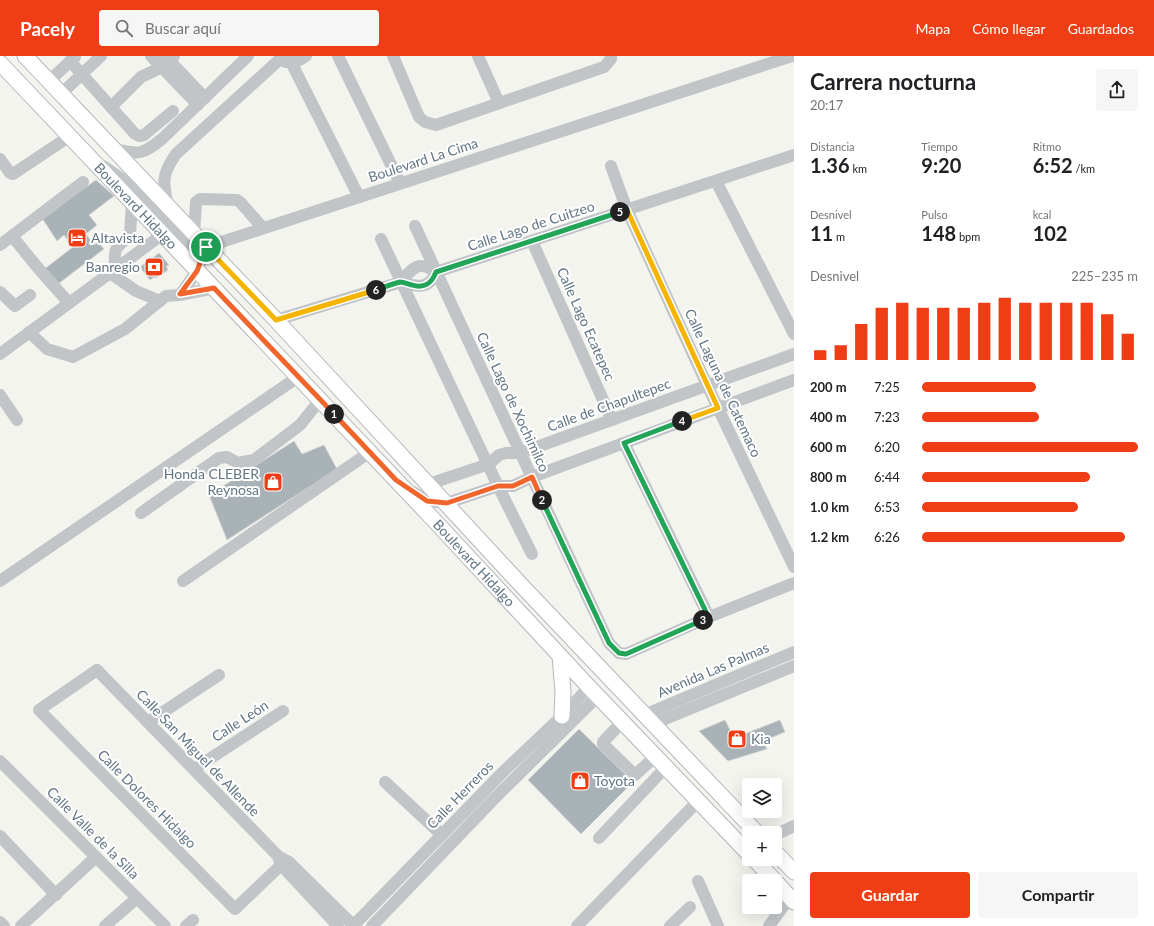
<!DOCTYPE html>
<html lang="es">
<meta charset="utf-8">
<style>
:root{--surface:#fff;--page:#f6f6f6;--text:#202124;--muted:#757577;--accent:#ef3d15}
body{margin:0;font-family:Lato,sans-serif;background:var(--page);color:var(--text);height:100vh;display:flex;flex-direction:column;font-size:15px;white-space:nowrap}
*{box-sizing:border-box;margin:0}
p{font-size:13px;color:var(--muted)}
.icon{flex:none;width:22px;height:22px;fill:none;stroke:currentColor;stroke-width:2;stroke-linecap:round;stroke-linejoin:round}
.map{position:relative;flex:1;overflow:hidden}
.sheet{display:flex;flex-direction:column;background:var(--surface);width:360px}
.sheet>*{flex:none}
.tools{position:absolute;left:742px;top:722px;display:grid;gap:8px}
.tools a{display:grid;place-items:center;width:40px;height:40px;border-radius:4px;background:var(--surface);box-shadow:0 4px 16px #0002;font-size:20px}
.pin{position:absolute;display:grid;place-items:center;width:34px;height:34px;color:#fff;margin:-17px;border:2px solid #fff;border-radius:50%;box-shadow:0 1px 4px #0007}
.km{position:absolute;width:20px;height:20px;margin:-10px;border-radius:50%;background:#222;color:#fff;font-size:11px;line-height:20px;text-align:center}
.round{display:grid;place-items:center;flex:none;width:42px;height:42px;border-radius:4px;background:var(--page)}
.summary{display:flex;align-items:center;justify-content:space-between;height:68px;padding:0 16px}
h1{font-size:22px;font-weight:700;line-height:30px}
.stats{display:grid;grid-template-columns:repeat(3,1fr);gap:6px;height:68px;padding:4px 16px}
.stats div{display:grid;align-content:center}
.stats b{font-size:20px;font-weight:700}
.stats small{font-size:11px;font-weight:400}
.stats p{font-size:11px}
.chart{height:112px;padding:8px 16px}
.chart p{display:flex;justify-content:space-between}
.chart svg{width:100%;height:72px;margin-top:4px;stroke:var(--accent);stroke-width:6}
.primary-button{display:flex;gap:8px;margin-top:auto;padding:8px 16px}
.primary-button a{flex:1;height:46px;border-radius:4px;background:var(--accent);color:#fff;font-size:16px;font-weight:700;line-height:46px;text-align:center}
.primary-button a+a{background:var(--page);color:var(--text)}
ul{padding:0 16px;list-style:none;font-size:13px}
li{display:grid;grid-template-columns:64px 48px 1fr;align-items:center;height:30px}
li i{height:10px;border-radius:5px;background:var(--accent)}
header{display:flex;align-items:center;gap:24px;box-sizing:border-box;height:56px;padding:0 20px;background:var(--accent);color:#fff}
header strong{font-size:19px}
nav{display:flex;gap:22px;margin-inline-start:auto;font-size:14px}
.search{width:280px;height:36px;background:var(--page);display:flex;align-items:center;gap:10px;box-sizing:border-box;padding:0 14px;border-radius:4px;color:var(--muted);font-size:15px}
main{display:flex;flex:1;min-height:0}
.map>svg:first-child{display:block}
.building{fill:#a9b2b7;stroke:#d5d5d2}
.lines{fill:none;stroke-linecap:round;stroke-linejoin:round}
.major-casing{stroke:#b2b7ba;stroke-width:17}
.minor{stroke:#c1c5c8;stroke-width:12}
.major{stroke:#fff;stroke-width:15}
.split-1-casing{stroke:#fff;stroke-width:8}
.split-2-casing{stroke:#fff;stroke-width:8}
.split-3-casing{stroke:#fff;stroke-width:8}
.split-4-casing{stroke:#fff;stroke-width:8}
.split-5-casing{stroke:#fff;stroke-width:8}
.split-6-casing{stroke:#fff;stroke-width:8}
.split-7-casing{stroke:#fff;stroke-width:8}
.split-1{stroke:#f0652b;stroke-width:5}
.split-2{stroke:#f0652b;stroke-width:5}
.split-3{stroke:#22a559;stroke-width:5}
.split-4{stroke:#22a559;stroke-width:5}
.split-5{stroke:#f5b400;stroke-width:5}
.split-6{stroke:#22a559;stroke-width:5}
.split-7{stroke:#f5b400;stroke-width:5}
.labels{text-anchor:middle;stroke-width:4;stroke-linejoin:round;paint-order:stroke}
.street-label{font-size:14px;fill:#617583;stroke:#fff}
.poi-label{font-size:14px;fill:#617583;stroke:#fff;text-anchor:start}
</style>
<header>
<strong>Pacely</strong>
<div class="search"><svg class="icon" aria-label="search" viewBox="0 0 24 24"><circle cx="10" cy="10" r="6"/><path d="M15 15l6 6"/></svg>Buscar aquí</div>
<nav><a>Mapa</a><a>Cómo llegar</a><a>Guardados</a></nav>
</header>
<main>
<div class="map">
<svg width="794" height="870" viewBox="0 0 794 870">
<rect width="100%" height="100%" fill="#f4f4ef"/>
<g class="building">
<polygon points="96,124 114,140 89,159 97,169 86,178 94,189 98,186 104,193 50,234 38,218 73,191 64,179 57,185 42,162"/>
<polygon points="159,197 169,209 166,210 168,214 156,222 154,221 150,224 140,211"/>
<polygon points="294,385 302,398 324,389 337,413 227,484 209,439"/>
<polygon points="725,664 734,682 780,664 785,676 763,685 767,693 728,705 699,675"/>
<polygon points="579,673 633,726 581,778 528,724"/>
</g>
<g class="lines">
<g class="major-casing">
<g id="major">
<polyline points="25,0 276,264 523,531 757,777"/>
<path id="s1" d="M0,7l433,456 156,168 160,167"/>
<polyline points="560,600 563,635 562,660"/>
<polyline points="775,796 794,816"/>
<polyline points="754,803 775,825"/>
<polyline points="775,825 794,846"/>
</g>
</g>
<g class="minor">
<polyline points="151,0 198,49"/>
<polyline points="165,0 205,42"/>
<polyline points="338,0 400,127"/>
<polyline points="393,0 419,61 425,66 436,69 604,11 611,3 611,0"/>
<polyline points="478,0 499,47"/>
<polyline points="70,5 135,78 139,80 144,79 173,55"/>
<polyline points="285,6 298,5 306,0"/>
<polyline points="291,6 359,141"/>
<polyline points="49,25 75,1"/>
<polyline points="61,38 101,0"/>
<polyline points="111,51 141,21 162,11 174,0"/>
<path d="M113,93c26,5 28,7 49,-10l86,-83"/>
<polyline points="0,103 10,117 13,118 70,80"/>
<polyline points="103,110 122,123 182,186 192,190 206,191 792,0"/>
<polyline points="611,110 627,154 707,329 794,511"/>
<polyline points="716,125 794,278"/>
<path d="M168,151c-5,-24 -7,-32 8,-53l103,-94"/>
<polyline points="415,170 609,587 619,597 626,598 709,561 794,527"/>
<polyline points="194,179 196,146 200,143 237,144 241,147 263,172"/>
<polyline points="12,180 38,212 69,247"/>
<polyline points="381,183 498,430 532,498"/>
<polyline points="532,185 612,364"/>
<polyline points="0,189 83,126"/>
<path d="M115,213c-1,-22 -1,-19 15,-34l2,-33"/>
<polyline points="436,216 794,99"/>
<polyline points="110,217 136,235 160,245"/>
<path d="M401,226c16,5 28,8 35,-10"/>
<polyline points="0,236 15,250 30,239"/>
<polyline points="180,239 197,215 206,191"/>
<path d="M276,264l125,-38c12,-15 18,-22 35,-10"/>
<polyline points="29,276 47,293 73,301 125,273 166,240 180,239 214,232"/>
<polyline points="0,298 163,178"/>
<polyline points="0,339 17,364"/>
<polyline points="624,387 709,561"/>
<polyline points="413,436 427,445 447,447 498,430 513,430 532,421 794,324"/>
<polyline points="428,437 429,428 489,408 499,399 506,397 520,397 794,298"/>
<polyline points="141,457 219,402 227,401 238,407 254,404 300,369 320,344"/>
<polyline points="0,525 298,321"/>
<polyline points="183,525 370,396"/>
<polyline points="644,659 794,596"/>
<polyline points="148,666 219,619"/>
<polyline points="622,666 603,686 603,688 635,719 656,700"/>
<polyline points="653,668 794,610"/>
<polyline points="0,705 165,870"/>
<polyline points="194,713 283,655"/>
<polyline points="385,726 442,779"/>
<polyline points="775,779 794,770"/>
<polyline points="0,780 56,839"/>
<polyline points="599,782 666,711"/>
<polyline points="279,803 281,809 338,870"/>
<polyline points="289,806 281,809 235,853 39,654 97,614 278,800 289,806 354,870"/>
<polyline points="698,825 718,870"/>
<polyline points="0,866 4,870"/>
<polyline points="21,870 96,801"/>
<polyline points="105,870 137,842"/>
<polyline points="186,870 193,864"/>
<polyline points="353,870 503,716 562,660 589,631"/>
<polyline points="372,870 492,745 598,640"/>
<polyline points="577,870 699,744"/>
<polyline points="670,870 690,851"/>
<polyline points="769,870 790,841"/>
</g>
<use href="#major" class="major"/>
</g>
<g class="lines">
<g class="split-1-casing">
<polyline id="split-1" points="206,191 197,215 180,238 214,232 334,358"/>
</g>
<g class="split-2-casing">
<polyline id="split-2" points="334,358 396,424 427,445 447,447 498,430 513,430 532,421 542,444"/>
</g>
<g class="split-3-casing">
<polyline id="split-3" points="542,444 609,587 619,597 626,598 703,564"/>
</g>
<g class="split-4-casing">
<polyline id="split-4" points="682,365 624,387 709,562 703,564"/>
</g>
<g class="split-5-casing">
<polyline id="split-5" points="620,156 627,154 718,352 682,365"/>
</g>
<g class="split-6-casing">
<path id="split-6" d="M376,234c8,-3 16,-6 24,-8 4,0 8,2 12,3 12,4 20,-2 24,-13l184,-60"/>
</g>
<g class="split-7-casing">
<polyline id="split-7" points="206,191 276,264 376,234"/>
</g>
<use href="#split-1" class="split-1"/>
<use href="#split-2" class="split-2"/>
<use href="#split-3" class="split-3"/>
<use href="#split-4" class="split-4"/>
<use href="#split-5" class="split-5"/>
<use href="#split-6" class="split-6"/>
<use href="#split-7" class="split-7"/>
</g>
<defs>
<g id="hotel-square" transform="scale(1)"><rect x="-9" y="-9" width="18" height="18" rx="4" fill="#ef3d15" stroke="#fff"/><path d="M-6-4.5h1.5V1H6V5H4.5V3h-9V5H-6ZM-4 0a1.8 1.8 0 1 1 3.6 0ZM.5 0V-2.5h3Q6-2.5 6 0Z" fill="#fff"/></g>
<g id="bank-square" transform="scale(1)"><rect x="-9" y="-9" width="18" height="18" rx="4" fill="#ef3d15" stroke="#fff"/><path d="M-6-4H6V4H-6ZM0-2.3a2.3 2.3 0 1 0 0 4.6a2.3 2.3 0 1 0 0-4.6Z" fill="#fff"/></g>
<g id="shop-square" transform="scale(1)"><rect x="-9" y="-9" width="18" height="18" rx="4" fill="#ef3d15" stroke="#fff"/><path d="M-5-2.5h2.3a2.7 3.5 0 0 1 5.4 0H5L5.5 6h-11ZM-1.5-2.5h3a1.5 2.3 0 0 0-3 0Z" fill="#fff"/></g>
</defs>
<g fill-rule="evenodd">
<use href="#hotel-square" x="77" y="182"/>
<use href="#bank-square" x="154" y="211"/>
<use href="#shop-square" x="273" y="426"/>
<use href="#shop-square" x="737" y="683"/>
<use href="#shop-square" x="580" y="725"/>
</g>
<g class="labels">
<g class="street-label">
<text transform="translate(423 104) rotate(-18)" y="5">Boulevard La Cima</text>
<text dy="5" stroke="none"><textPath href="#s1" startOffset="197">Boulevard Hidalgo</textPath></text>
<text transform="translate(531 170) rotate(-18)" y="5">Calle Lago de Cuitzeo</text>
<text transform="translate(586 268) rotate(66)" y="5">Calle Lago Ecatepec</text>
<text transform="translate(723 327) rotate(65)" y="5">Calle Laguna de Catemaco</text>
<text transform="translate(513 346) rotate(65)" y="5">Calle Lago de Xochimilco</text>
<text transform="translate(609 349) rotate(-20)" y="5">Calle de Chapultepec</text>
<text dy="5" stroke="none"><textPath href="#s1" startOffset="689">Boulevard Hidalgo</textPath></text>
<text transform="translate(713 614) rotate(-23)" y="5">Avenida Las Palmas</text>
<text transform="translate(240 665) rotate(-33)" y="5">Calle León</text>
<text transform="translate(198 697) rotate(46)" y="5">Calle San Miguel de Allende</text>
<text transform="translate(460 739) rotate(-46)" y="5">Calle Herreros</text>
<text transform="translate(147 743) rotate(45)" y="5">Calle Dolores Hidalgo</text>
<text transform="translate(93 777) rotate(45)" y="5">Calle Valle de la Silla</text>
</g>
<g class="poi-label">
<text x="91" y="187">Altavista</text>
<text x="140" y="216" text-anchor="end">Banregio</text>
<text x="259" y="423" text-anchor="end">Honda CLEBER<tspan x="259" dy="16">Reynosa</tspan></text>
<text x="751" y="688">Kia</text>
<text x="594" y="730">Toyota</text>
</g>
</g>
</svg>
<div class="tools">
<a><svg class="icon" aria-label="layers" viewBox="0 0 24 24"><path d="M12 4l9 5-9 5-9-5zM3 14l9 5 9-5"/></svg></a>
<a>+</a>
<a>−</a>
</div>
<div class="pin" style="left:206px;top:191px;background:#1e9e55"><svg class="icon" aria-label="arrive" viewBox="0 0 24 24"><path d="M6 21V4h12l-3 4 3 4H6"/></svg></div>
<b class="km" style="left:334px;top:358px">1</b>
<b class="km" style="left:542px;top:444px">2</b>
<b class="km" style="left:703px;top:564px">3</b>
<b class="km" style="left:682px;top:365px">4</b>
<b class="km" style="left:620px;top:156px">5</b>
<b class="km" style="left:376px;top:234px">6</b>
</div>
<section class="sheet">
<div class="summary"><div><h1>Carrera nocturna</h1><p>20:17</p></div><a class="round"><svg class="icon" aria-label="share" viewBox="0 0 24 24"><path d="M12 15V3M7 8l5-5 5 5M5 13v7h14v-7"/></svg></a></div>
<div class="stats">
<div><p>Distancia</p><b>1.36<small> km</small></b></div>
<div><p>Tiempo</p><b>9:20</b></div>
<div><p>Ritmo</p><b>6:52<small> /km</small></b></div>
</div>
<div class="stats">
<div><p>Desnivel</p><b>11<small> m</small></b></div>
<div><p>Pulso</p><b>148<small> bpm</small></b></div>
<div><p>kcal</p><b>102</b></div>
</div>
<div class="chart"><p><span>Desnivel</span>225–235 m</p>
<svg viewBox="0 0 160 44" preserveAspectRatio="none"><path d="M5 44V38M15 44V35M25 44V22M35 44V12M45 44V9M55 44V12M65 44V12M75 44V12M85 44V9M95 44V6M105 44V9M115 44V9M125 44V9M135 44V9M145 44V16M155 44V28"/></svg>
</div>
<ul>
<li><b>200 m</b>7:25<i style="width:53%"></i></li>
<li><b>400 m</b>7:23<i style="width:54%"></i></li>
<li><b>600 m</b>6:20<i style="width:100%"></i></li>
<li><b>800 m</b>6:44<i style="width:78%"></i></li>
<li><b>1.0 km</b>6:53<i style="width:72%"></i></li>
<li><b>1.2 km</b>6:26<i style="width:94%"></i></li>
</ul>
<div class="primary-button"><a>Guardar</a><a>Compartir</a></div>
</section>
</main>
